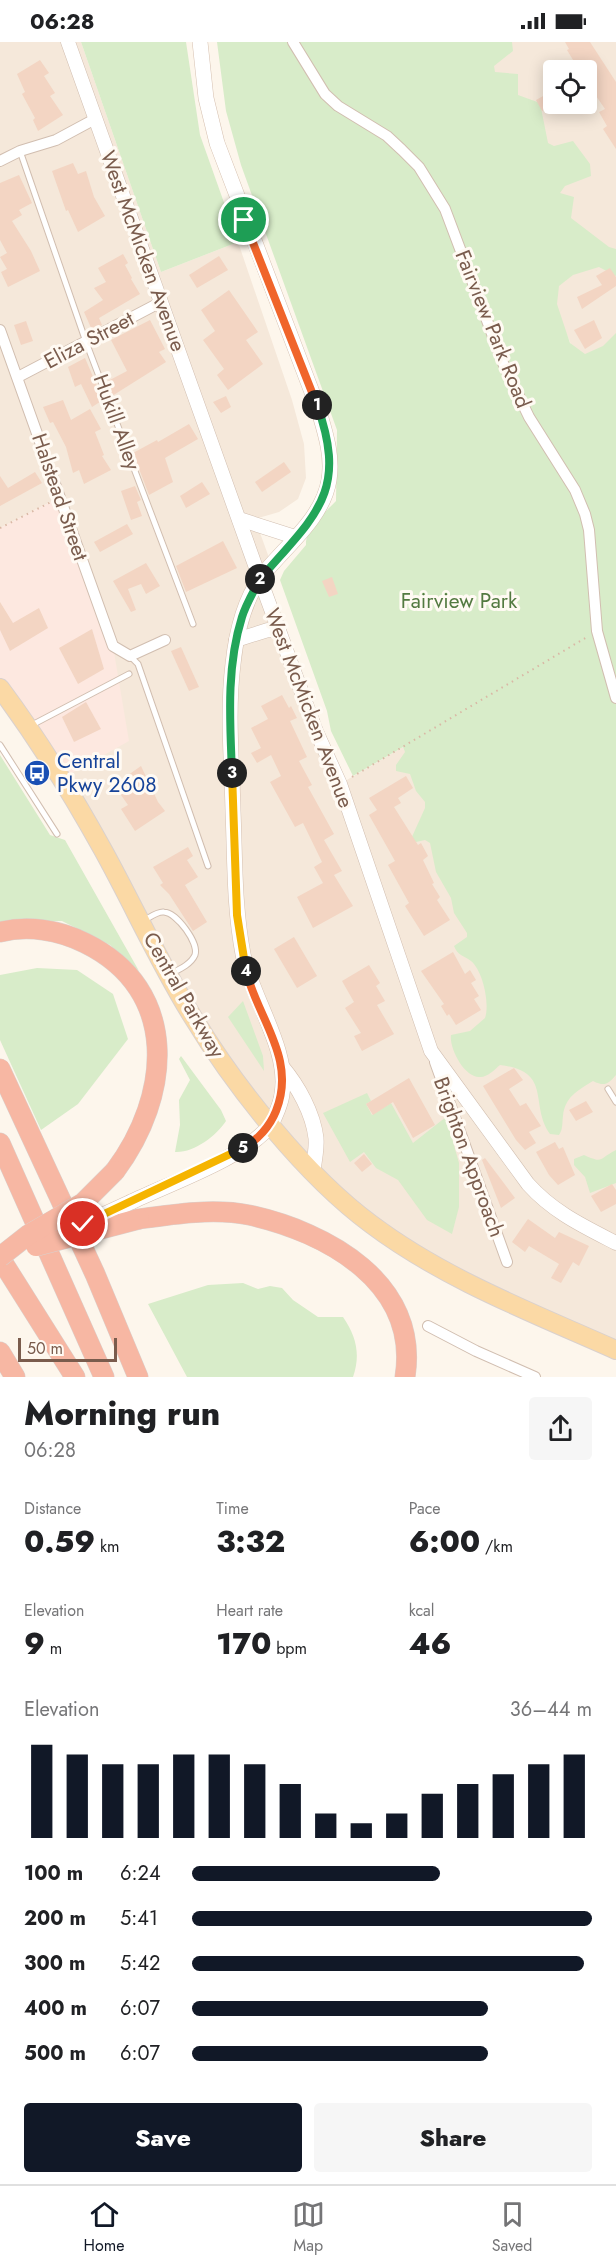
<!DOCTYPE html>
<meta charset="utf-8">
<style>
:root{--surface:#fff;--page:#f6f6f6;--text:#202124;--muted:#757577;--line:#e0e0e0;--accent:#111827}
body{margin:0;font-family:Jost,sans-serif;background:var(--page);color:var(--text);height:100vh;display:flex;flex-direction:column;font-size:22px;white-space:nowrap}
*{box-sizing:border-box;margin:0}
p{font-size:20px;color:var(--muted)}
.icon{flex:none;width:33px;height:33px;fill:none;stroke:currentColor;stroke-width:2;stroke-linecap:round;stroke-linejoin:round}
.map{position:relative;height:1335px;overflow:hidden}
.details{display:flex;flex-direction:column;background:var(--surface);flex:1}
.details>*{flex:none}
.buttons{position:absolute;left:543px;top:18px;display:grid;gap:12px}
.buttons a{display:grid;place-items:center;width:54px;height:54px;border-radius:6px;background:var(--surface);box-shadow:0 3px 15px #0003;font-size:30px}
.scale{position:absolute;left:18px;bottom:15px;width:99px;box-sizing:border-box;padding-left:6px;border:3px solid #7a5c4d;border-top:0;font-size:16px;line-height:21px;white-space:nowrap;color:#7a5c4d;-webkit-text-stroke:4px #fffaf3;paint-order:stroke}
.pin{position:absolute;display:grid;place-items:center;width:51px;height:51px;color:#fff;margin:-26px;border:3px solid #fff;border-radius:50%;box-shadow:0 2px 6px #0007}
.km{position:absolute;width:30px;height:30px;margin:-15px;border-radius:50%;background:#222;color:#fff;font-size:16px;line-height:30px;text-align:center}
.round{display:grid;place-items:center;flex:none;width:63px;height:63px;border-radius:6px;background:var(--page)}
.head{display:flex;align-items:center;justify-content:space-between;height:102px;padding:0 24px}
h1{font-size:33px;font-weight:800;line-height:45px}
.figures{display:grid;grid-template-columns:repeat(3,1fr);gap:9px;height:102px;padding:6px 24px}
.figures div{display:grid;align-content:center}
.figures b{font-size:30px;font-weight:800}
.figures small{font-size:16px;font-weight:400}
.figures p{font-size:16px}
.chart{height:168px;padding:12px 24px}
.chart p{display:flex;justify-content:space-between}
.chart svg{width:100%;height:108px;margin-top:6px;stroke:var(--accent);stroke-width:6}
.primary-button{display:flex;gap:12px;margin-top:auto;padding:12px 24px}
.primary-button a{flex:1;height:69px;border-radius:6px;background:var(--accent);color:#fff;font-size:24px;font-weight:800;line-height:69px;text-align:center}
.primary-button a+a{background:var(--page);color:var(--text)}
ul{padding:0 24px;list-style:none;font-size:20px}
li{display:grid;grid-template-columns:96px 72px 1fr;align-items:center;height:45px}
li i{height:15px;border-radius:8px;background:var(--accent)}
.status{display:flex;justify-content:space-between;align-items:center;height:42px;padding:0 30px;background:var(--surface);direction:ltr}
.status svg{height:16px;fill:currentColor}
.tabs{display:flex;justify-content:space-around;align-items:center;height:84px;border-top:2px solid var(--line);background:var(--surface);font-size:16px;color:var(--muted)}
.tabs a{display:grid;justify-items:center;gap:3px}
.tabs .current{color:var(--accent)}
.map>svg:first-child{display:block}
.residential{fill:#f5e8da;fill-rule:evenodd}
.commercial{fill:#fde8e0}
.green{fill:#d8ecc9}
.building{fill:#f3d5c3}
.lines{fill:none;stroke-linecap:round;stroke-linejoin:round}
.service-casing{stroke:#d1beb0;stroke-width:7}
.minor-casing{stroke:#d1beb0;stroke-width:12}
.tertiary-casing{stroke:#d1beb0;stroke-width:15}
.secondary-casing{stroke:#d6c0b0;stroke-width:16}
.primary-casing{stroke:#dad1cd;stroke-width:20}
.motorway-casing{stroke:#dad1cd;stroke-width:21}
.path{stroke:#d9b8a5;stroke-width:2;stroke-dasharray:1.5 4.5;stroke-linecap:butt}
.service{stroke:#fff;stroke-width:5}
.minor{stroke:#fff;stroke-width:10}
.tertiary{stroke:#fff;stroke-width:14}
.secondary{stroke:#fff;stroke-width:15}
.primary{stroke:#fbd9a5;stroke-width:18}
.motorway{stroke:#f7b7a3;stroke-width:20}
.secondary-bridge-casing{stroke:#d6c0b0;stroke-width:16;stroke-linecap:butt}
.motorway-bridge-casing{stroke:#dad1cd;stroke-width:21;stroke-linecap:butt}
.secondary-bridge{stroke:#fff;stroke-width:15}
.motorway-bridge{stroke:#f7b7a3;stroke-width:20}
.split-1-casing{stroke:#fff;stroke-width:12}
.split-2-casing{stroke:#fff;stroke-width:12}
.split-3-casing{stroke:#fff;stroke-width:12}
.split-4-casing{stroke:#fff;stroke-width:12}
.split-5-casing{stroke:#fff;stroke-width:12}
.split-6-casing{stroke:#fff;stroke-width:12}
.split-1{stroke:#f0652b;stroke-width:8}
.split-2{stroke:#22a559;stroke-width:8}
.split-3{stroke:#22a559;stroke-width:8}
.split-4{stroke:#f5b400;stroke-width:8}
.split-5{stroke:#f0652b;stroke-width:8}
.split-6{stroke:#f5b400;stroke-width:8}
.labels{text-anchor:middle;stroke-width:6;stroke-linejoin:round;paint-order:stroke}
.street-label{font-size:21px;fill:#7a5c4d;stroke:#fffaf3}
.park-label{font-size:21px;fill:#537a41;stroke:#fffaf3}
.transit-label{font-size:21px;fill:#164399;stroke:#fffaf3;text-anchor:start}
</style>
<div class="status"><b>06:28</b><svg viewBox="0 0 49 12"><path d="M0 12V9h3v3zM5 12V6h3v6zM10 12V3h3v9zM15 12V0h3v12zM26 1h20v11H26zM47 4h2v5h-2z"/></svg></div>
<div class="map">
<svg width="616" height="1335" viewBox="0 0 616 1335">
<rect width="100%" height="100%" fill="#fdf6ec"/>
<g class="residential">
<polygon points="0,0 81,0 161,230 238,200 292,358 304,402 306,436 298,457 279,470 255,477 272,524 260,537 340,742 403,705 518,964 532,1002 604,1033 616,1028 616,1308 369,1181 250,1054 61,737 60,455 0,486"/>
<path d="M446,0h170v343l-23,13zM554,28h32v34h-32z"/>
</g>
<polygon class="commercial" points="60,455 113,604 129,699 61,737 0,646 0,486"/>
<g class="green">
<polygon points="81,0 186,0 200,93 238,200 161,230"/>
<path d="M217,0h295l1,9 -19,15 1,6 23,2v21l22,8 8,40 6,3 19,-5 17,23 1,12 -26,10 -5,7 14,4 -3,21 38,29 7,2v27l-17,-9 -26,8 -14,11 -2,18 13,39 15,11 18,-8 13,-13v742c-8,9 -11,12 -23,6 -16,10 -28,16 -30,35 -1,8 0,13 -4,19l-9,-1c-21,-30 3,-63 -50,-69 -6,5 -13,13 -21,12 -15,0 -30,-29 -28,-42l19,-4 15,-13c5,-14 -2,-47 -14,-57 -8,-6 -13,-5 -17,-15l13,-9v-4l-13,-20 -3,-15 -15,-26 -6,-29 -5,-3 -9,2 -5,-3 14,-31v-6l-9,-11 -6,-17 -14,-3v-6l9,-13 -2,-5 -50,29 -22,-45 -4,-20 -47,-131 4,-9 22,-26c-1,-17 20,-33 30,-44l1,-71 -96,-265 -15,-54z"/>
<polygon points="0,713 50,793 65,798 139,929 110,903 62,879 14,879 0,882"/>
<polygon points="37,926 77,928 113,952 128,997 78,1062 41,1088 0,998 0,933"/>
<polygon points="243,959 263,1014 264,1029 228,975"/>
<path d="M181,1014l40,54 5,11c-10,15 -32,32 -51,31l5,-27 -1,-25 11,-20 -11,-21z"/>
<polygon points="367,1051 371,1059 366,1062 372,1073 391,1061 413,1101 446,1075 459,1121 459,1165 452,1192 427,1178 398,1138 376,1126 364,1110 350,1120 323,1071"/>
<path d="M616,1108v33l-26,10 -5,-16 -11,-12v-6l10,-4c20,9 14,4 32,-5z"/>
<path d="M243,1241l15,6 12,-3 12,2 11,12 25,17h25c13,19 18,37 10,60h-166l-39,-73 60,-19z"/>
</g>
<g class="building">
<polygon points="565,0 590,0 616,40 616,107 603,87 607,84 599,70 605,67 586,39 586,28 579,28 567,8 569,7"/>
<polygon points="40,18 49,31 44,34 55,51 50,54 63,73 38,89 33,78 35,76 22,52 25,50 17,32"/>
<polygon points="554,48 554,63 542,69 536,58"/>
<polygon points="73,121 78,132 86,129 94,155 105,174 78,190 68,168 66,169 52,129"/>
<polygon points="19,133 32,161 19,168 22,173 12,179 31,209 40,229 8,245 1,230 7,227 0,215 7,211 0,198 0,141"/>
<polygon points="123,212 128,221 125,223 132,236 131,237 140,252 99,276 102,283 92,288 84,270 103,258 94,246 106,240 98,226"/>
<polygon points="219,214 228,228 197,246 189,233"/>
<polygon points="610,226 616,235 616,244 582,267 577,255 602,243 596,234"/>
<polygon points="229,248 258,290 246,298 263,322 228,348 217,333 224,327 203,298 215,289 201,268"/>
<polygon points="150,278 165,307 159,310 166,320 112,354 106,340 127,329 111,298"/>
<polygon points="594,278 602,296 585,307 574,288"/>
<polygon points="26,279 33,299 21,303 14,283"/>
<polygon points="85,316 103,358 92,365 81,342 75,345 68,325"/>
<polygon points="226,354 231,365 221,371 213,360"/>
<polygon points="63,358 71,378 90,367 101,387 95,390 104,413 102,414 111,428 84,442 79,428 73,431 66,405 53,380 50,381 43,365"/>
<polygon points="189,382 198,397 165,416 173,440 149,453 133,411 157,398 158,400"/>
<polygon points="284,420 291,430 262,450 255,440"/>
<polygon points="35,430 42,441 0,464 0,434 8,446"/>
<polygon points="202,440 210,452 186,466 180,454"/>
<polygon points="135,444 141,458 137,460 142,474 131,478 121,449"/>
<polygon points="127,482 133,492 100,510 94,500"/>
<polygon points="223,499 237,526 186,550 176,524"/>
<polygon points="146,521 160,544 146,552 141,542 128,547 136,568 131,570 113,539"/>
<polygon points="332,535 338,552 329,555 322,539"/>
<polygon points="0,560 13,581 39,566 48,586 10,609 0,588"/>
<polygon points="92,587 104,627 78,642 59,606"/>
<polygon points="181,605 199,645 189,649 171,609"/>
<polygon points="282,653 289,666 291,664 297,676 290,679 307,715 299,719 312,743 308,745 334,792 324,798 342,829 334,833 353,864 313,886 297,855 323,841 314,825 322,820 303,781 295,785 270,740 281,734 271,713 257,721 251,711 261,706 251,686 268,677 261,664"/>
<polygon points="86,660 101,687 74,700 62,675"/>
<polygon points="141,724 158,760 165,769 135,789 121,767 128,763 114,743"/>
<polygon points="406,734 413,746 398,756 401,761 394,765 418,803 421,801 428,814 423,818 434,841 432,842 440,855 437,858 450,878 424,894 405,864 409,861 388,823 395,819 369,773 377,768 369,756"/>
<polygon points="188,805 193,814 187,818 198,835 185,843 207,880 193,889 169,852 160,843 163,841 153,825"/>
<polygon points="294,895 317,934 297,946 274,907"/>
<polygon points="453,910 465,932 470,928 476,938 471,941 479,954 474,957 481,968 456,983 449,972 447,974 441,964 444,962 421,929"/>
<polygon points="369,923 380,941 376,944 385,959 377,963 394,992 362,1009 354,994 361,991 345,966 354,960 342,939"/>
<polygon points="514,1026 523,1038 509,1047 520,1064 526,1061 541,1084 529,1090 536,1101 525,1108 516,1098 483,1044"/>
<polygon points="409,1036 435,1083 413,1096 393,1060 373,1073 366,1062"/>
<polygon points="586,1059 593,1070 576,1079 569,1068"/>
<polygon points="555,1100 559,1107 563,1105 575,1133 558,1143 549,1133 536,1110"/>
<polygon points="364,1112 372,1122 362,1130 354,1121"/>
<polygon points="485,1116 515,1156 501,1166 482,1118"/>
<polygon points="612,1142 616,1148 616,1162 601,1170 591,1154"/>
<polygon points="528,1177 555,1196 559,1190 589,1204 579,1224 573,1220 561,1241 551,1236 559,1222 529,1204 525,1210 512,1200"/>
</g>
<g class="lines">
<g class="service-casing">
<g id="service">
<polyline points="20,109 86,300 193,582"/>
<polyline points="130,614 138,622 208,824"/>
<polyline points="30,684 129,632"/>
<polyline points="0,703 57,792"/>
<path d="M143,879c6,-3 14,-10 21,-9 13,1 35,31 31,43 -4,9 -15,14 -23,18"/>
<polyline points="608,1047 616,1060"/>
</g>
</g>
<g class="minor-casing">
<g id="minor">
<polyline points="293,0 325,52 338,64 387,94 402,108 419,125 445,167 503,321 529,375 575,448 585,472 589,488 597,589 616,656"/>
<polyline points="0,119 20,109 56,98 95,77"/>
<polyline points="0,288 113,604 130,614 165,598"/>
<polyline points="18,335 161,260"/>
<polyline points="435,1020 507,1220"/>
<polyline points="428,1284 476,1309 535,1335"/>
</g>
</g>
<g class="tertiary-casing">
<g id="tertiary">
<path d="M68,0l192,537 56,152 24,53 91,267 97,133c25,28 55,42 88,59"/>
<polyline points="239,477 295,495"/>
<polyline points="236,598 268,588 279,589"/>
</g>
</g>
<g class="secondary-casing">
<g id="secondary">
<path d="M282,1025c16,19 31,46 34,71 1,11 -2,23 -3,33"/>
<path d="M131,1160c35,-17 118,-46 140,-78 4,-7 10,-21 11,-30 8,-44 -31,-97 -39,-140 -9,-47 -8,-95 -10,-143 -1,-49 -6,-98 0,-147 3,-29 11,-63 28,-87 22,-29 62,-58 68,-97 4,-25 -4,-48 -11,-72l-101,-265 -11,-45 -6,-56"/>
</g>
</g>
<g class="primary-casing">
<path id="primary" d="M0,646c38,51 72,106 103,162 31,56 57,115 91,169 42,69 112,157 177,205 73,55 162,89 245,126"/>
</g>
<g class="motorway-casing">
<g id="motorway">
<path d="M0,890c28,-7 59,-2 85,11 96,47 86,153 30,228"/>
<polyline points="0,1027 95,1232 138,1335"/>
<polyline points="0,1101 104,1335"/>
<path d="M139,1177c35,-5 75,-11 110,-4 78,17 171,68 156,162"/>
<polyline points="0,1216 75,1335"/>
<polyline points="0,1310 15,1335"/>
</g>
</g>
<g class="path">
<polyline points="0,486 51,460"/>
<polyline points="352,735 587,595"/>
</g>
<use href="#service" class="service"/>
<use href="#minor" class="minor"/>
<use href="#tertiary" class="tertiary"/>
<use href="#secondary" class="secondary"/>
<use href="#primary" class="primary"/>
<use href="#motorway" class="motorway"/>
<g class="secondary-bridge-casing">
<polyline id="secondary-bridge" points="68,1189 131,1160"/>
</g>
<g class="motorway-bridge-casing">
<g id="motorway-bridge">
<polyline points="36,1204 139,1177"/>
<polyline points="0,1215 28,1193 83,1161 115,1129"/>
</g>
</g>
<use href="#secondary-bridge" class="secondary-bridge"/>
<use href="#motorway-bridge" class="motorway-bridge"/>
</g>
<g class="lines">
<g class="split-1-casing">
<polyline id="split-1" points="244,178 317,363"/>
</g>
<g class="split-2-casing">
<path id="split-2" d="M260,537c54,-63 89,-85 57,-174"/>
</g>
<g class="split-3-casing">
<path id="split-3" d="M232,731c-2,-52 -6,-105 10,-156 4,-13 12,-26 18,-38"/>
</g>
<g class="split-4-casing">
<polyline id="split-4" points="232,731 237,873 246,929"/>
</g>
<g class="split-5-casing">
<path id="split-5" d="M243,1106c15,-8 27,-22 33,-37 21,-52 -18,-92 -30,-140"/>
</g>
<g class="split-6-casing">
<polyline id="split-6" points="83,1182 243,1106"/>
</g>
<use href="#split-1" class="split-1"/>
<use href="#split-2" class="split-2"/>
<use href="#split-3" class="split-3"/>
<use href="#split-4" class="split-4"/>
<use href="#split-5" class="split-5"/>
<use href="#split-6" class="split-6"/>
</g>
<defs>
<g id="bus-disc" transform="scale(1.35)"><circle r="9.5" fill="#1a4fb4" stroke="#fffaf3"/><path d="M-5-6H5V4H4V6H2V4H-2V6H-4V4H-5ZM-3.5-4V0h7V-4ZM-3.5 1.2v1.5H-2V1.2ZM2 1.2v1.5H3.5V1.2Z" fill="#fff"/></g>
</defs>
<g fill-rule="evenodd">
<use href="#bus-disc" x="37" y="731"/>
</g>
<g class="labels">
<g class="street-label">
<text transform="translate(143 209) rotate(70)" y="7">West McMicken Avenue</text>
<text transform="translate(493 287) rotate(68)" y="7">Fairview Park Road</text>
<text transform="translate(89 298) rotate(-28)" y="7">Eliza Street</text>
<text transform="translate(117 380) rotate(70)" y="7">Hukill Alley</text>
<text transform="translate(60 455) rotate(71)" y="7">Halstead Street</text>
<text transform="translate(309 666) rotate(69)" y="7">West McMicken Avenue</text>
<text transform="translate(184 953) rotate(60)" y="7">Central Parkway</text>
<text transform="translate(469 1115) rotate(70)" y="7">Brighton Approach</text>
</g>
<g class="park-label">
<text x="459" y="566">Fairview Park</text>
</g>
<g class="transit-label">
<text x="57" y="726">Central<tspan x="57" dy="24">Pkwy 2608</tspan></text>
</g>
</g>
</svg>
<div class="buttons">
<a><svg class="icon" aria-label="locate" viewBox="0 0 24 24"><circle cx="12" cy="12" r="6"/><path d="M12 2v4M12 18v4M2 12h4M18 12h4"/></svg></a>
</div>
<div class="scale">50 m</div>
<div class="pin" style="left:244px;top:178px;background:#1e9e55"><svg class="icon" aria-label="arrive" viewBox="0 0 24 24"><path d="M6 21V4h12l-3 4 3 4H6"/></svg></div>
<div class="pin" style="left:83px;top:1182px;background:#d93025"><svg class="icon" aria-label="check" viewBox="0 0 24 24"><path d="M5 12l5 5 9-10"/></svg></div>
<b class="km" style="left:317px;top:363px">1</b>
<b class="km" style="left:260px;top:537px">2</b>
<b class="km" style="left:232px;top:731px">3</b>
<b class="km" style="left:246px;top:929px">4</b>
<b class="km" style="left:243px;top:1106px">5</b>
</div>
<section class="details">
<div class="head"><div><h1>Morning run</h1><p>06:28</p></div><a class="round"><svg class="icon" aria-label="share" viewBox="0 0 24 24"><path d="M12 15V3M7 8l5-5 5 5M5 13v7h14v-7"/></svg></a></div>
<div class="figures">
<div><p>Distance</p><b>0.59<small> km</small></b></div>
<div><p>Time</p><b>3:32</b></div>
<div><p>Pace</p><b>6:00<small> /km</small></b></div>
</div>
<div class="figures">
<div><p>Elevation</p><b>9<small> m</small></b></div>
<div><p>Heart rate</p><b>170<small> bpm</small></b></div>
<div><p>kcal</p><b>46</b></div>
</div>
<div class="chart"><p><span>Elevation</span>36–44 m</p>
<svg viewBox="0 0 160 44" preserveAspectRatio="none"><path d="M5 44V6M15 44V10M25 44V14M35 44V14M45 44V10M55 44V10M65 44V14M75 44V22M85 44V34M95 44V38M105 44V34M115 44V26M125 44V22M135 44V18M145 44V14M155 44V10"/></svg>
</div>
<ul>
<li><b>100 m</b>6:24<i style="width:62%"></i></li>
<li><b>200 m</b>5:41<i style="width:100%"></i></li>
<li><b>300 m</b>5:42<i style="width:98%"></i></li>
<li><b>400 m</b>6:07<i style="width:74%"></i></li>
<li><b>500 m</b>6:07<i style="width:74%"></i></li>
</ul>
<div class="primary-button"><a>Save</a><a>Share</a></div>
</section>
<nav class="tabs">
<a class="current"><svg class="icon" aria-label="home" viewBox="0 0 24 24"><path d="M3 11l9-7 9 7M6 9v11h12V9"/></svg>Home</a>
<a><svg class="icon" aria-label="map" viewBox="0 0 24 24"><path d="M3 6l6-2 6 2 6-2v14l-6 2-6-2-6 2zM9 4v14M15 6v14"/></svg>Map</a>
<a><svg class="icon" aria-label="saved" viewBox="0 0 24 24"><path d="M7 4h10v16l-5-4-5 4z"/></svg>Saved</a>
</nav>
